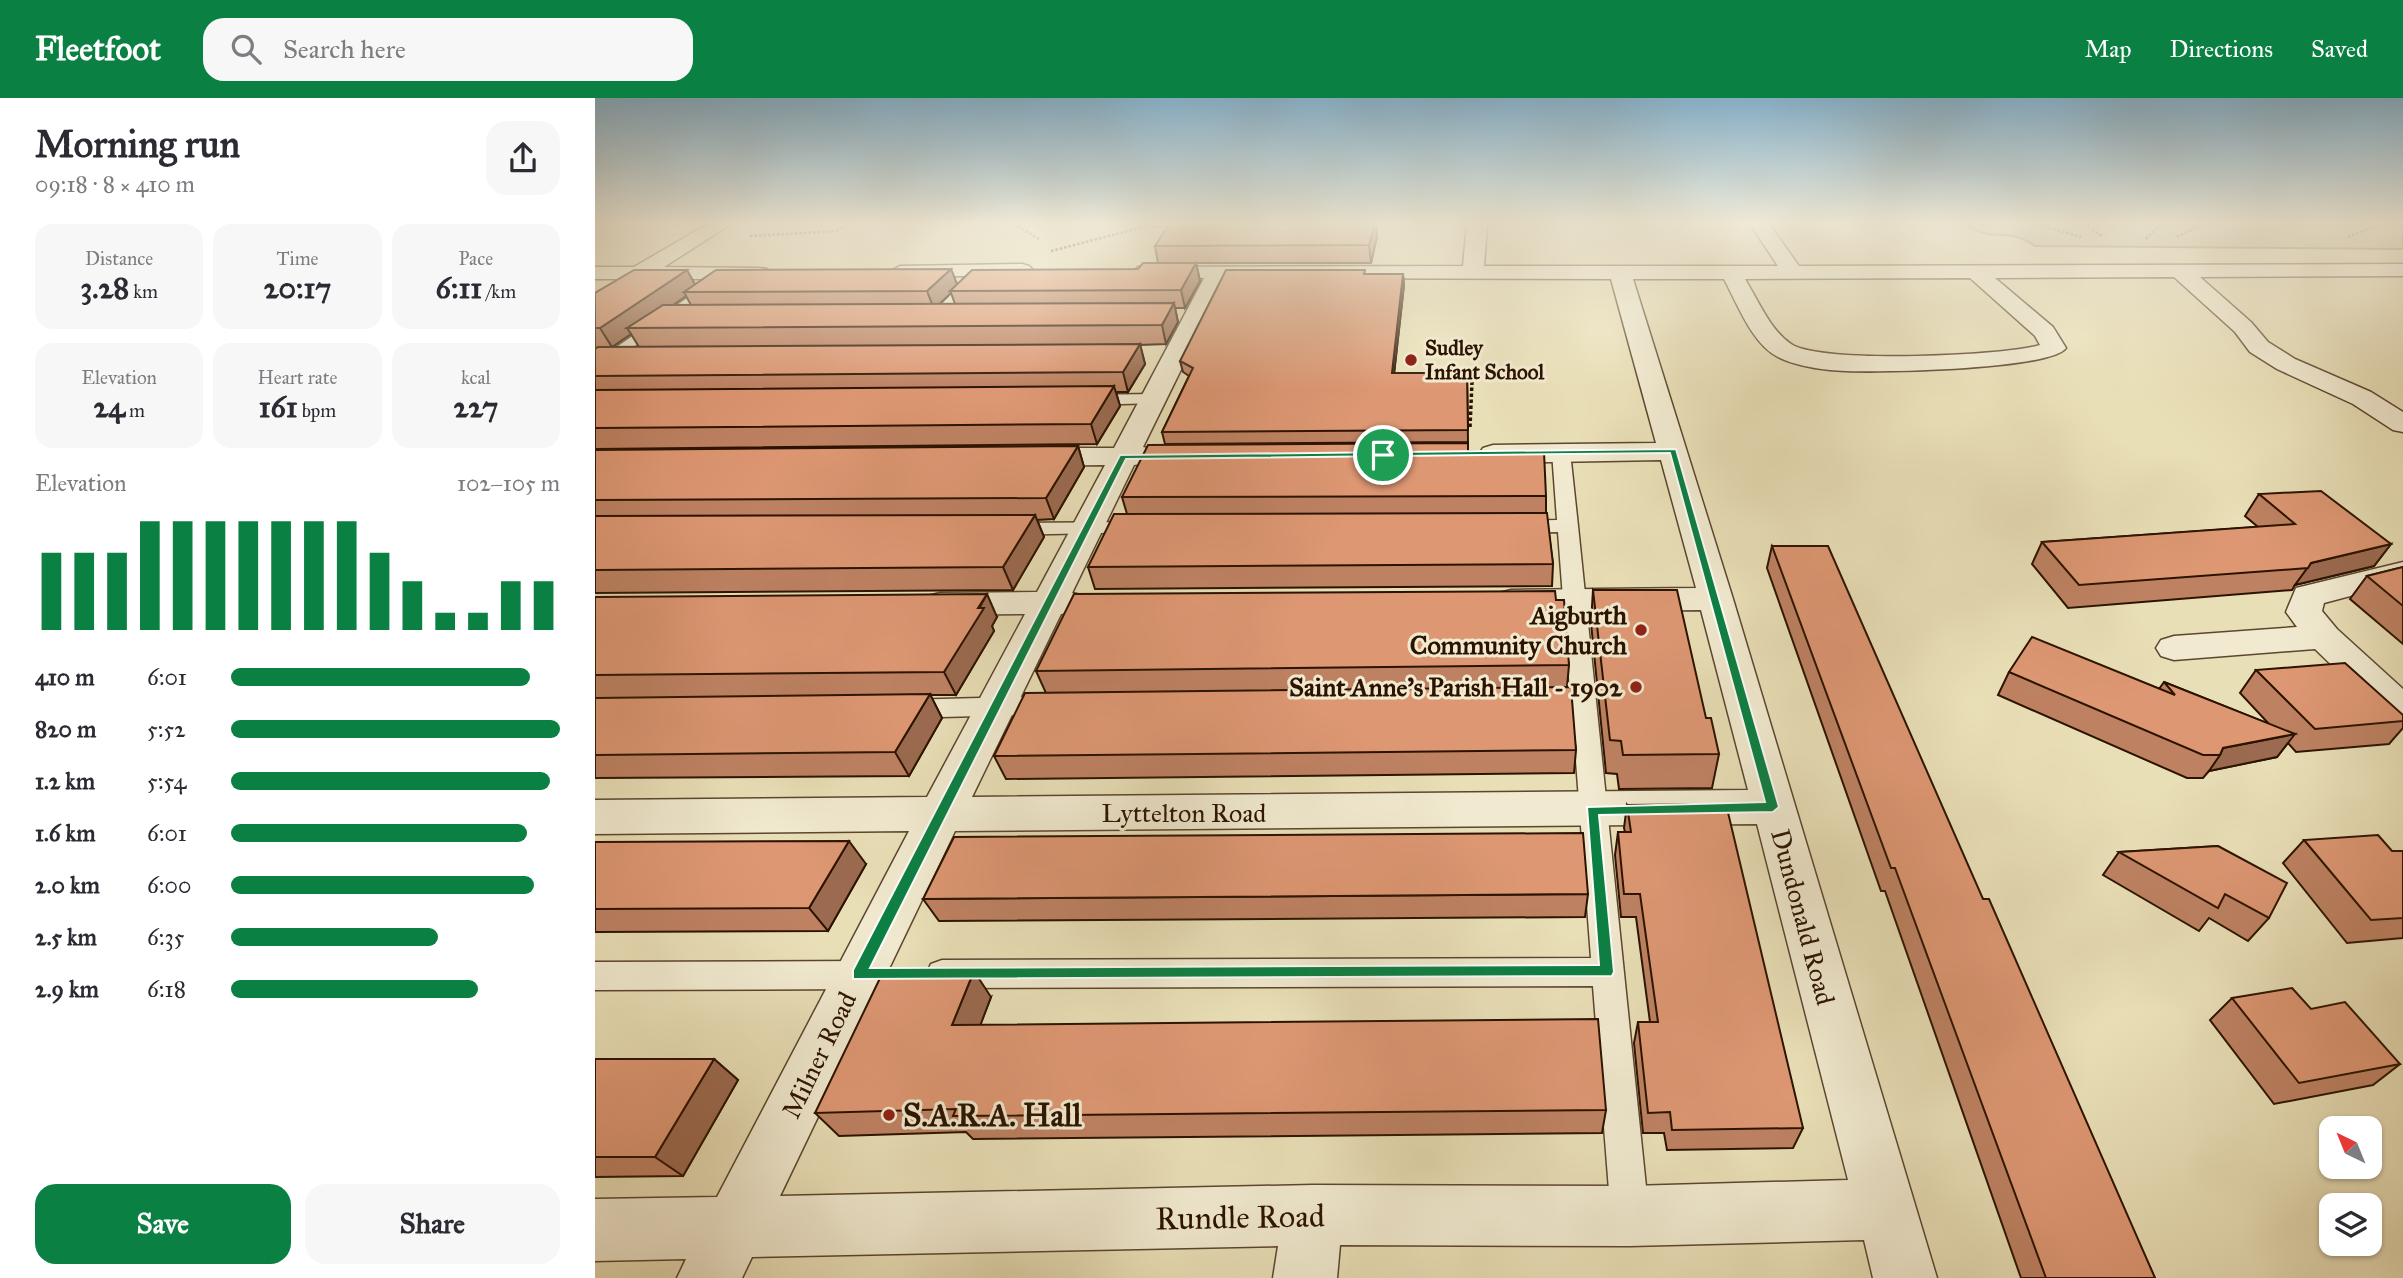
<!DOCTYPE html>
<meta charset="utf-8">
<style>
:root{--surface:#fff;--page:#f7f7f7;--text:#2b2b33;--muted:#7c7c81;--accent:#0b8043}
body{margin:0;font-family:"IM FELL Great Primer",serif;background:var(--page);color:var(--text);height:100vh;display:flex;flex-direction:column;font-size:26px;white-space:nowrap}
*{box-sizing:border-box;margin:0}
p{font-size:23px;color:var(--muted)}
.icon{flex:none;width:38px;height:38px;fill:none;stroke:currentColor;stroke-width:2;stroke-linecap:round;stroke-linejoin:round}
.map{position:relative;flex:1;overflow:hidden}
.drawer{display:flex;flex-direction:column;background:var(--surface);width:595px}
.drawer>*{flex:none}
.needle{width:46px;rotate:317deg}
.controls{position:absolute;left:1724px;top:1018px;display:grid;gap:14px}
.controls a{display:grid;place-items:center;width:63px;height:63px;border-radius:14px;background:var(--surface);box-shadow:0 2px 5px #0004;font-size:35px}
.pin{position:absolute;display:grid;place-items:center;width:60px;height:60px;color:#fff;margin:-30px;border:4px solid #fff;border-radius:50%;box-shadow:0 2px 7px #0007}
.round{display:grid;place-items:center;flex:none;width:74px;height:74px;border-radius:21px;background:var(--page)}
.head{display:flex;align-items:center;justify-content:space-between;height:119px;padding:0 35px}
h1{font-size:38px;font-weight:800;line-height:52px}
.stats{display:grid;grid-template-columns:repeat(3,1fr);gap:10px;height:119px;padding:7px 35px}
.stats div{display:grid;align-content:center;border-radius:18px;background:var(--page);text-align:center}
.stats b{font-size:30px;font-weight:800}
.stats small{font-size:19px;font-weight:400}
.stats p{font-size:19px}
.chart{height:196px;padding:14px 35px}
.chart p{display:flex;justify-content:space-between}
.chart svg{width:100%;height:126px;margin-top:7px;stroke:var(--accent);stroke-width:6}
.primary-button{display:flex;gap:14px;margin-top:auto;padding:14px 35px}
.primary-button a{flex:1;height:80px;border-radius:21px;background:var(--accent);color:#fff;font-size:28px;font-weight:800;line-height:80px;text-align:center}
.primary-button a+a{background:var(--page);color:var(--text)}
ul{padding:0 35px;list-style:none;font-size:23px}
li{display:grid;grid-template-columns:112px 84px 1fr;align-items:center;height:52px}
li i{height:18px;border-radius:9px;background:var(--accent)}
header{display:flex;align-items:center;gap:42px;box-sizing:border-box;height:98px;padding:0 35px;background:var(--accent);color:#fff}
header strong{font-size:33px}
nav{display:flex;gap:38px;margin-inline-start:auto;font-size:24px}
.search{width:490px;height:63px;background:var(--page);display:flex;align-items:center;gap:18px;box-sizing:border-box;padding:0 24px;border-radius:21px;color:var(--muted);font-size:26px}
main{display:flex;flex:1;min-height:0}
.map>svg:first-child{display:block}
.green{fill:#b9c18d;stroke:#726a46;stroke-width:2}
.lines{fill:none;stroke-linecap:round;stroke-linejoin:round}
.lane-casing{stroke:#5b462e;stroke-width:3}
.street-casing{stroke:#5b462e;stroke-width:3}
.path-far1{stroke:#2c1300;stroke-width:2.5;stroke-dasharray:2.5 2;stroke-linecap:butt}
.path{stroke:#2c1300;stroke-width:3.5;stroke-dasharray:3.5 2.5;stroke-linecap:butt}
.lane{fill:#f1ead0;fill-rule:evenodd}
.street{fill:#f1ead0;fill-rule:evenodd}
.wall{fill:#be8263;stroke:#2c1300;stroke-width:2;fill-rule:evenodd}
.shaded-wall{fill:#9b6a50;stroke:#2c1300;stroke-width:2}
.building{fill:#dd9773;stroke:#2c1300;stroke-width:2}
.route{fill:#0b8043;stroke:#fff;stroke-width:2;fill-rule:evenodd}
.poi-dot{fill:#8f2418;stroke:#f1ead0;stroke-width:2.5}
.labels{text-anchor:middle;stroke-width:6;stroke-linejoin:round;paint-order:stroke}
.far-poi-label{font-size:21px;font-weight:bold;fill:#2c1300;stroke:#f1ead0;text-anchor:start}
.poi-label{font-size:26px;font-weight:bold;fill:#2c1300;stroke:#f1ead0;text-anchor:end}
.street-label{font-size:26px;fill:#2c1300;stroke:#f1ead0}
.near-poi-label{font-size:32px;font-weight:bold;fill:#2c1300;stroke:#f1ead0;text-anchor:start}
.near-street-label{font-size:32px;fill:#2c1300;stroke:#f1ead0}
</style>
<header>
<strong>Fleetfoot</strong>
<div class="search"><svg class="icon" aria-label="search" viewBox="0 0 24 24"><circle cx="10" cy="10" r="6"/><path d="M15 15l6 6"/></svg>Search here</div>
<nav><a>Map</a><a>Directions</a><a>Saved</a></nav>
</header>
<main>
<section class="drawer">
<div class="head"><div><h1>Morning run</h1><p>09:18 · 8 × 410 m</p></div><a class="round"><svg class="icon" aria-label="share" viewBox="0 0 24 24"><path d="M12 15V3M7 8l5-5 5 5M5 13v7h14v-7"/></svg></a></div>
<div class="stats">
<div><p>Distance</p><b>3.28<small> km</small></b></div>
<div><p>Time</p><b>20:17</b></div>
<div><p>Pace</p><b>6:11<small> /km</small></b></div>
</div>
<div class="stats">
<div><p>Elevation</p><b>24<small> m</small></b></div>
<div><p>Heart rate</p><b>161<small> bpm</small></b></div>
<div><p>kcal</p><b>227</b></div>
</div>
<div class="chart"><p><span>Elevation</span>102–105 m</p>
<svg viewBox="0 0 160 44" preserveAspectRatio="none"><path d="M5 44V17M15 44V17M25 44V17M35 44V6M45 44V6M55 44V6M65 44V6M75 44V6M85 44V6M95 44V6M105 44V17M115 44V27M125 44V38M135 44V38M145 44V27M155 44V27"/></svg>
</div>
<ul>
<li><b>410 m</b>6:01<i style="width:91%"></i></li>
<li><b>820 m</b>5:52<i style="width:100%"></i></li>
<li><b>1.2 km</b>5:54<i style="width:97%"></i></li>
<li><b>1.6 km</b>6:01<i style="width:90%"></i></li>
<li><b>2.0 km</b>6:00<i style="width:92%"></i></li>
<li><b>2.5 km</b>6:35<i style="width:63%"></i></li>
<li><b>2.9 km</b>6:18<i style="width:75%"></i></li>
</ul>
<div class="primary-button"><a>Save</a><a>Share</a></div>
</section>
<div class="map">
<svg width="1808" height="1180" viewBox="0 0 1808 1180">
<rect width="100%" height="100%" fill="#e9dfb7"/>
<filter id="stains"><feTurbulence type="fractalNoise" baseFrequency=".00286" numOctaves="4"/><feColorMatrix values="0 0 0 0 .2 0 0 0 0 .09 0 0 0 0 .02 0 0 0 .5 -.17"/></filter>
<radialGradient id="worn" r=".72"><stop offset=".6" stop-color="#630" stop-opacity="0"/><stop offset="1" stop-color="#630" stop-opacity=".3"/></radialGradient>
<path class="green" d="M1371,126h437v25l-368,-3c-29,-21 -40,-1 -69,-22z"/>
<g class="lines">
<g class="lane-casing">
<g id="lane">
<polygon points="118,182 130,185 0,276 0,264"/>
<polygon points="558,296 564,297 566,301 564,305 491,307 483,302 491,297"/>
<polygon points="966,349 975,354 983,428 1054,1118 1049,1132 1035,1137 1021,1132 1016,1118 998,888 347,890 336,886 331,876 336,866 347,862 996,860 977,610 937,608 934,602 937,596 975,593 963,434 921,435 911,429 921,423 962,422 957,354"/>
<polygon points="545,424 555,430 552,434 414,437 404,431 414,425"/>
<polygon points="458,598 467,601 470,607 467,613 458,616 309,620 300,617 296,611 300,605 309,602"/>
<polygon points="272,863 283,867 288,877 283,887 272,891 0,892 0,864"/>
</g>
</g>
<g class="street-casing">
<g id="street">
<polygon points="113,126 136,126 69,169 164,170 172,171 175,176 172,181 0,181 0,169 39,169"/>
<path d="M872,126h20l-3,42h294l-28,-42h19l30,42 604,-2v12l-203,1 51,45 17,20 27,17 76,33 32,20v20l-10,-2 -40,-26 -76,-35 -27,-17 -15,-20 -61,-55 -179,1 58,49 13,21c-15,22 -203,26 -236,22 -18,-2 -36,-5 -52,-13 -26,-13 -41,-54 -54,-78h-91l100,320 204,679h-64l-9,-38 -234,6 -290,-1 -3,33h-64l5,-32 -526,11 -10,21h-65l9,-19 -91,2v-62l122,-2 192,-366 -314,3v-34l332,-3 98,-183 -85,1 -12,-3 -6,-8 6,-8 12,-3 97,-1 68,-127 -77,1 -10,-3 -4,-6 4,-6 10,-3h86l90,-170 -59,-1 -7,-2 -4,-4 4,-4 325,-1zM631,180l385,1 45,164 -163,2 -10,3 -4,6 4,6 10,3 168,-3 35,128 -185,2 -12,3 -5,8 5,8 12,3 190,-2 47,180 -776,7 89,-183 20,-3 5,-8 -5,-8 -9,-2 62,-128 22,-3 4,-6 -4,-6 -13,-3zM1375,180l65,58 5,9c-36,11 -221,19 -249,-1 -21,-14 -33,-44 -46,-65zM1162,726l91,356 -218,6 -317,-1 -533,11 175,-365z"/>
<polygon points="427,166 434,168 438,172 434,176 305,180 294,174 305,168"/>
<polygon points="1808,464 1808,484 1729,505 1727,513 1742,531 1808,591 1808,627 1794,623 1720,551 1579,562 1566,558 1561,550 1566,542 1579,538 1702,529 1691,514 1701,490"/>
</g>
</g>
<g class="path-far1">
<polyline points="419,126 444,141"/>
<polyline points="1441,126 1487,139"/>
<polyline points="1490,126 1508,139"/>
<polyline points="557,129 577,129"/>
<polyline points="155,138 241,133 254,126"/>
<polyline points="1582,139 1608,126"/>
<polyline points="1753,139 1786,126"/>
<polyline points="1551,141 1566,126"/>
<polyline points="456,153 560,126"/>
</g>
<polyline class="path" points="875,329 877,284"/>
<use href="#lane" class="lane"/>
<use href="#street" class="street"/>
</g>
<g class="wall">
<path d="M782,138l-6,27h-175l4,18 -15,27h-10l3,14 -12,22 -26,1 5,19 -17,28h-12l4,14 -23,38 -502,5v-156l100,-9 256,-15 6,15 181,-15 20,-6 -3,-17zM356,195l4,11h-15zM91,198l5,9h-18zM36,236l8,13h-27z"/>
<polygon points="770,176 808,176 809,187 799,275 872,275 873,344 570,346 567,334 594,278 588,274 585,263"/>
<polygon points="483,348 489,369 459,421 442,422 449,439 418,492 0,495 0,352"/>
<polygon points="873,353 951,398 951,415 958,466 957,488 500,491 493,469 532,416 527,399"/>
<polygon points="1664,396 1796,446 1779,468 1700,487 1697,492 1473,510 1437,466 1447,444 1663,429 1650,418"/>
<polygon points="1177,448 1388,801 1560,1180 1426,1180 1290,793 1286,793 1172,470"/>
<polygon points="1808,469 1808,546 1755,501 1772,478"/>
<polygon points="998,492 1111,620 1124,656 1117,690 1024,691 1022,676 1011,675 996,525"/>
<polygon points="0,499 402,519 397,528 399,533 361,597 335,597 347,620 314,678 0,680"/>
<polygon points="961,502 974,567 972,589 981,652 979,675 411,681 399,658 451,595 441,573"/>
<polygon points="1661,572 1808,617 1808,630 1794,646 1701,654 1693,645 1682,659 1614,673 1608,680 1592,680 1403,597 1414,574 1564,591 1569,584 1674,626 1645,595"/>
<polygon points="1032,707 1208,1030 1198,1050 1072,1052 1069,1035 1048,1035 1039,945 1043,924 1055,924 1041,819 1026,819 1020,757 1023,734 1030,734 1029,730"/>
<polygon points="1709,742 1797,753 1808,753 1808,840 1752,845 1688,765"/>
<polygon points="0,744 271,766 233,833 0,834"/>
<polygon points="1623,748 1674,820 1653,843 1614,820 1604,833 1508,777 1524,754"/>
<polygon points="993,796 990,819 344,823 328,801"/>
<polygon points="396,899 385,927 1011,1012 1007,1035 378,1041 371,1034 244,1038 220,1015"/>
<polygon points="1637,900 1716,911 1805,966 1778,987 1679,1006 1615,922"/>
<polygon points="0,961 119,961 143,982 88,1078 0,1079"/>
</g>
<g class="shaded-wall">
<polygon points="780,126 781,126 782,138 776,165 774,147"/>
<polygon points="601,165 605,183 590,210 586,192"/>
<polygon points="356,171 363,189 355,193 356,195 339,211 332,193"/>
<polygon points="92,172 102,190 89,194 91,198 45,230 32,230 36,236 17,249 5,230"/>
<polygon points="808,176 809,187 798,286 797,275"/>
<polygon points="579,205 583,224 571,246 567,227"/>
<polygon points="545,246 550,266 533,294 528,274"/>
<polygon points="519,288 525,308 502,346 496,326"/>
<polygon points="483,348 489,369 459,421 451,400"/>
<polygon points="440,417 449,439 418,492 408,469"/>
<polygon points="1796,446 1779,468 1700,487 1716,465"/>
<polygon points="392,496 402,519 397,528 399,533 361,597 349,574"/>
<polygon points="335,596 347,620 314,678 300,654"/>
<polygon points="1700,636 1682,659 1614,673 1625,657 1628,650"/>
<polygon points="254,743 271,766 233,833 214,810"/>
<polygon points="379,873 396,899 376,952 357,927"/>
<polygon points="119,961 143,982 88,1078 60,1059"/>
</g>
<g class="building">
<polygon points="574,126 780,126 774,147 560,148"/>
<polygon points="548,165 601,165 586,192 355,193 377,172 543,171"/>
<polygon points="356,171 332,193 89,194 121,172"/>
<polygon points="39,172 92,172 5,230 0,230 0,195"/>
<polygon points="631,172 770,172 769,176 808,176 797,275 872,275 873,332 567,334 598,270 585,263"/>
<polygon points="579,205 567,227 32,230 68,207"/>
<polygon points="545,246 528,274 0,278 0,251 3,249"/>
<polygon points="519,288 496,326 0,330 0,292"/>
<polygon points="873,345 873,353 949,354 951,398 527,399 553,347"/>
<polygon points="483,348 451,400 0,402 0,352"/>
<polygon points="1726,393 1796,446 1716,465 1713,470 1484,487 1447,444 1700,426 1664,396"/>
<polygon points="952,415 958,466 493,469 519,416"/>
<polygon points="440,417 408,469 0,472 0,418"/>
<polygon points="1177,448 1233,448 1388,801 1394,801 1560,1180 1451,1180 1300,770 1296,770"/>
<polygon points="1808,469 1808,508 1772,478"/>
<polygon points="998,492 1082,492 1111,620 1116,620 1124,656 1028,657 1026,643 1015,642"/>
<polygon points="960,493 961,502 969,502 974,567 441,573 479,496"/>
<polygon points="392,496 383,510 389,510 349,574 0,577 0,499"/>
<polygon points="1437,539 1580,597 1569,584 1700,636 1628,650 1625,657 1608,657 1414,574"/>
<polygon points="1750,565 1808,617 1808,623 1720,631 1661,572"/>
<polygon points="976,589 981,652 399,658 430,595"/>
<polygon points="335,596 300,654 0,657 0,600"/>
<polygon points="1131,706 1208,1030 1077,1032 1075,1014 1053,1015 1043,924 1063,924 1045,796 1029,796 1023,734 1036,734 1032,707"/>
<polygon points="988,735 993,796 328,801 359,739"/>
<polygon points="1783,737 1797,753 1808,753 1808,820 1776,822 1709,742"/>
<polygon points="254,743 214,810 0,811 0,744"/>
<polygon points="1623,748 1692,785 1674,820 1630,796 1623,810 1524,754"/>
<polygon points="379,873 357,927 1003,921 1011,1012 358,1018 361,1011 220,1015 287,876"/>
<polygon points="1697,890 1716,911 1750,904 1805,966 1704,985 1637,900"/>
<polygon points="0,961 119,961 60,1059 0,1059"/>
</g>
<linearGradient id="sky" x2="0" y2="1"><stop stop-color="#88b7d4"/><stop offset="0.43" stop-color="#f5f1df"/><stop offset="1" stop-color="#f5f1df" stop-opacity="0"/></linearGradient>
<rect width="1808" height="291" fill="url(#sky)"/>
<path class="route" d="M1081,351l103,358 -6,5 -174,3 15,157 -2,4 -759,3v-9l267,-515zM1075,355l95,349 -178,5 12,158 -729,3 256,-509z"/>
<g class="poi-dot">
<circle cx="816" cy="262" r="7"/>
<circle cx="1046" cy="532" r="7"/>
<circle cx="1041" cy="589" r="7"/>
<circle cx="294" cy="1017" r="7"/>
</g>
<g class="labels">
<g class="far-poi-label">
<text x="830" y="257">Sudley<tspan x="830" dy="24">Infant School</tspan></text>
</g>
<g class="poi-label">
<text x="1032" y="526">Aigburth<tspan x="1032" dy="30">Community Church</tspan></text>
<text x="1027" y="598">Saint Anne's Parish Hall - 1902</text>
</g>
<g class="street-label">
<text x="589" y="724">Lyttelton Road</text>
<text transform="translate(1208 819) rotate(75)" y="9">Dundonald Road</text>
<text transform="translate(224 957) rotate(-64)" y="9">Milner Road</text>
</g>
<g class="near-poi-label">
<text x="308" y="1028">S.A.R.A. Hall</text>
</g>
<g class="near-street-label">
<text transform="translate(645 1119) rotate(-1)" y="11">Rundle Road</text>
</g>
</g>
<rect width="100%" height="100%" filter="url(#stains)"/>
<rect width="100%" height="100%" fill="url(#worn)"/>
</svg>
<div class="controls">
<a><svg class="needle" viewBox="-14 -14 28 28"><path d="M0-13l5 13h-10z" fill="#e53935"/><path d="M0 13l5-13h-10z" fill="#7c7c81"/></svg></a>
<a><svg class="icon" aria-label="layers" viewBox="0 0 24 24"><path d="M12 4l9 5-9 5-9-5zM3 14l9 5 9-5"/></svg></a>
</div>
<div class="pin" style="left:788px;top:357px;background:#1e9e55"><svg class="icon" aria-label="arrive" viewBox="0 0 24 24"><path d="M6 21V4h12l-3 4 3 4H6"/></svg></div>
</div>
</main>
